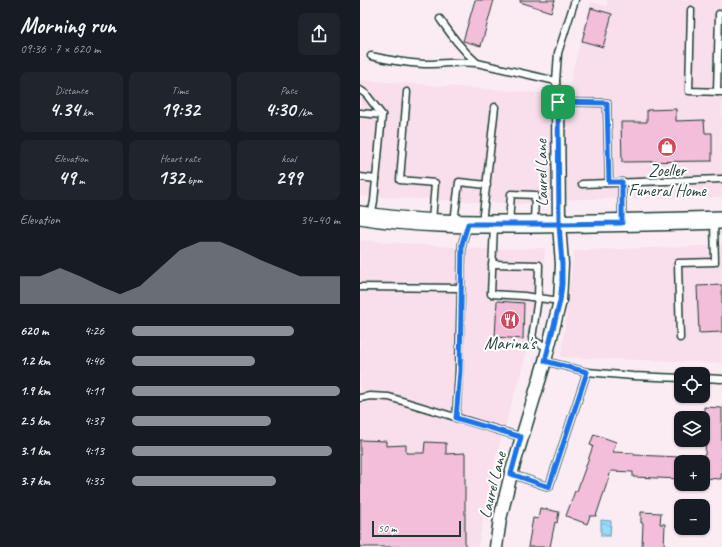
<!DOCTYPE html>
<meta charset="utf-8">
<style>
:root{--surface:#171b24;--page:#20242c;--text:#f1f3f6;--muted:#9ea1a6;--accent:#8c9099}
body{margin:0;font-family:Caveat,sans-serif;background:var(--page);color:var(--text);height:100vh;display:flex;flex-direction:column;font-size:15px;white-space:nowrap}
*{box-sizing:border-box;margin:0}
p{font-size:13px;color:var(--muted)}
.icon{flex:none;width:22px;height:22px;fill:none;stroke:currentColor;stroke-width:2;stroke-linecap:round;stroke-linejoin:round}
.map{position:relative;flex:1;overflow:hidden}
.panel{display:flex;flex-direction:column;background:var(--surface);width:360px}
.panel>*{flex:none}
.buttons{position:absolute;left:314px;top:367px;display:grid;gap:8px}
.buttons a{display:grid;place-items:center;width:36px;height:36px;border-radius:8px;background:var(--surface);box-shadow:0 1px 3px #0004;font-size:20px}
.scale{position:absolute;left:12px;bottom:10px;width:89px;box-sizing:border-box;padding-left:4px;border:2px solid #1f3d34;border-top:0;font-size:11px;line-height:14px;white-space:nowrap;color:#1f3d34;-webkit-text-stroke:3px #fff;paint-order:stroke}
.pin{position:absolute;display:grid;place-items:center;width:34px;height:34px;color:#fff;margin:-17px;border-radius:8px;box-shadow:0 2px 6px #0006}
.round{display:grid;place-items:center;flex:none;width:42px;height:42px;border-radius:8px;background:var(--page)}
.head{display:flex;align-items:center;justify-content:space-between;height:68px;padding:0 20px}
h1{font-size:22px;font-weight:800;line-height:30px}
.metrics{display:grid;grid-template-columns:repeat(3,1fr);gap:6px;height:68px;padding:4px 20px}
.metrics div{display:grid;align-content:center;border-radius:8px;background:var(--page);text-align:center}
.metrics b{font-size:20px;font-weight:800}
.metrics small{font-size:11px;font-weight:400}
.metrics p{font-size:11px}
.chart{height:112px;padding:8px 20px}
.chart p{display:flex;justify-content:space-between}
.chart svg{width:100%;height:72px;margin-top:4px;fill:var(--accent);opacity:.7}
ul{padding:0 20px;list-style:none;font-size:13px}
li{display:grid;grid-template-columns:64px 48px 1fr;align-items:center;height:30px}
li i{height:10px;border-radius:5px;background:var(--accent)}
main{display:flex;flex:1;min-height:0}
.map>svg:first-child{display:block}
.built{fill:#f9deec}
.water{fill:url(#water-waves);stroke:#689cab}
.building{fill:#f3beda;stroke:#1f3d34}
.lines{fill:none;stroke-linecap:round;stroke-linejoin:round}
.lane-casing{stroke:#1f3d34;stroke-width:9}
.street-casing{stroke:#1f3d34;stroke-width:15}
.secondary-casing{stroke:#1f3d34;stroke-width:20}
.lane{stroke:#fff;stroke-width:6}
.street{stroke:#fff;stroke-width:12}
.secondary{stroke:#fff;stroke-width:17}
.route-casing{stroke:#fff;stroke-width:8}
.route{stroke:#1a73e8;stroke-width:5}
.labels{text-anchor:middle;stroke-width:4;stroke-linejoin:round;paint-order:stroke}
.poi-label{font-size:17px;fill:#1f3d34;stroke:#fff}
.street-label{font-size:17px;fill:#1f3d34;stroke:#fff}
</style>
<main>
<section class="panel">
<div class="head"><div><h1>Morning run</h1><p>09:36 · 7 × 620 m</p></div><a class="round"><svg class="icon" aria-label="share" viewBox="0 0 24 24"><path d="M12 15V3M7 8l5-5 5 5M5 13v7h14v-7"/></svg></a></div>
<div class="metrics">
<div><p>Distance</p><b>4.34<small> km</small></b></div>
<div><p>Time</p><b>19:32</b></div>
<div><p>Pace</p><b>4:30<small> /km</small></b></div>
</div>
<div class="metrics">
<div><p>Elevation</p><b>49<small> m</small></b></div>
<div><p>Heart rate</p><b>132<small> bpm</small></b></div>
<div><p>kcal</p><b>299</b></div>
</div>
<div class="chart"><p><span>Elevation</span>34–40 m</p>
<svg viewBox="0 0 160 44" preserveAspectRatio="none"><path d="M0 44V27L10 27L20 22L30 27L40 33L50 38L60 33L70 22L80 11L90 6L100 6L110 11L120 17L130 22L140 27L150 27L160 27V44z"/></svg>
</div>
<ul>
<li><b>620 m</b>4:26<i style="width:78%"></i></li>
<li><b>1.2 km</b>4:46<i style="width:59%"></i></li>
<li><b>1.9 km</b>4:11<i style="width:100%"></i></li>
<li><b>2.5 km</b>4:37<i style="width:67%"></i></li>
<li><b>3.1 km</b>4:13<i style="width:96%"></i></li>
<li><b>3.7 km</b>4:35<i style="width:69%"></i></li>
</ul>
</section>
<div class="map">
<svg width="362" height="547" viewBox="0 0 362 547">
<defs>
<pattern id="water-waves" width="16" height="10" patternUnits="userSpaceOnUse"><rect width="16" height="10" fill="#99dbfb"/><path d="M0 5q4-4 8 0t8 0" fill="none" stroke="#83bdd8"/></pattern>
</defs>
<rect width="100%" height="100%" fill="#fbecf4"/>
<filter id="ink" filterUnits="userSpaceOnUse"><feTurbulence type="fractalNoise" baseFrequency=".025" numOctaves="2"/><feDisplacementMap in="SourceGraphic" scale="8" xChannelSelector="R" yChannelSelector="G"/><feConvolveMatrix kernelMatrix="1 2 1 2 8 2 1 2 1" color-interpolation-filters="sRGB"/></filter>
<g filter="url(#ink)">
<g class="built">
<polygon points="247,0 362,0 362,197 219,199 158,204 0,196 0,80 209,95 212,73 231,2 247,6"/>
<polygon points="0,240 122,249 185,248 182,293 162,369 136,456 118,547 0,547"/>
<polygon points="362,245 362,363 201,357 214,251"/>
</g>
<polygon class="water" points="241,520 251,521 250,536 241,536"/>
<g class="building">
<polygon points="115,0 134,0 121,46 103,41"/>
<polygon points="160,0 195,0 191,12 160,2"/>
<polygon points="231,8 252,14 243,47 222,41"/>
<polygon points="316,109 316,121 344,120 345,133 352,133 352,161 262,162 261,122 287,122 287,110"/>
<polygon points="362,285 362,332 339,333 337,286"/>
<polygon points="137,301 164,303 163,339 135,337"/>
<polygon points="344,407 362,408 362,467 361,479 343,478 343,455 345,455 347,419 344,419"/>
<polygon points="234,434 256,442 253,452 274,453 274,455 321,457 321,479 273,477 273,472 251,471 236,516 230,516 227,524 206,516 215,491 217,491 233,446 230,445"/>
<polygon points="0,440 26,441 26,446 46,445 46,453 64,453 65,442 86,443 86,454 105,453 105,547 0,547"/>
<polygon points="180,508 199,512 197,523 195,522 190,547 168,547 173,518 178,519"/>
<polygon points="281,512 301,513 300,524 305,524 304,547 282,547 283,523 281,523"/>
</g>
<g class="lines">
<g class="lane-casing">
<g id="lane">
<polyline points="215,0 198,53 196,81 198,102 247,103 249,182"/>
<polyline points="331,10 329,91 362,92"/>
<path d="M80,19c12,17 21,30 37,44"/>
<path d="M11,56c17,4 35,7 53,8 18,0 35,-3 53,-1l79,18"/>
<polyline points="0,90 6,94 22,115 14,201 11,216"/>
<polyline points="47,92 40,180 75,183 72,221"/>
<polyline points="357,92 359,14"/>
<polyline points="0,113 22,115"/>
<polyline points="0,177 16,179"/>
<polyline points="222,184 362,179"/>
<polyline points="262,221 262,182"/>
<polyline points="94,222 99,182 127,185"/>
<polyline points="122,223 135,107"/>
<polyline points="149,224 151,194 175,195 174,222"/>
<polyline points="134,225 131,294 164,296 200,301"/>
<polyline points="132,264 179,265 178,298 172,338 176,342 187,347"/>
<polyline points="0,287 101,288"/>
<polyline points="320,338 318,263 355,262 354,222"/>
<polyline points="185,361 227,372 273,376 321,378"/>
<polyline points="343,378 362,379"/>
<polyline points="0,398 10,396 29,397 161,437"/>
<polyline points="96,418 99,371 102,244 108,224"/>
<polyline points="151,474 189,487 227,372"/>
</g>
</g>
<g class="street-casing">
<polyline id="street" points="136,547 140,519 151,474 185,361 200,301 202,264 199,224 198,102"/>
</g>
<g class="secondary-casing">
<path id="secondary" d="M0,215c58,10 117,9 176,9 62,-1 124,-2 186,-4"/>
</g>
<use href="#lane" class="lane"/>
<use href="#street" class="street"/>
<use href="#secondary" class="secondary"/>
</g>
</g>
<g class="lines" filter="url(#ink)">
<g class="route-casing">
<polyline id="route" points="198,102 199,224 108,224 102,244 100,371 96,418 161,437 151,474 189,487 227,372 185,361 200,301 202,284 202,264 199,224 262,223 262,182 249,182 247,103 198,102"/>
</g>
<use href="#route" class="route"/>
</g>
<defs>
<g id="shop-disc" transform="scale(1)"><circle r="9.5" fill="#d1495b" stroke="#fff"/><path d="M-5-2.5h2.3a2.7 3.5 0 0 1 5.4 0H5L5.5 6h-11ZM-1.5-2.5h3a1.5 2.3 0 0 0-3 0Z" fill="#fff"/></g>
<g id="restaurant-disc" transform="scale(1)"><circle r="9.5" fill="#d1495b" stroke="#fff"/><path d="M-5-6h1v4h1v-4h1v4h1v-4h1v5L-1.5 .5V6h-2V.5L-5-1ZM5-6V6H3V1.5H1.5Q1.5-4 5-6Z" fill="#fff"/></g>
</defs>
<g fill-rule="evenodd">
<use href="#shop-disc" x="307" y="147"/>
<use href="#restaurant-disc" x="150" y="320"/>
</g>
<g class="labels">
<g class="poi-label">
<text x="307" y="176">Zoeller<tspan x="307" dy="20">Funeral Home</tspan></text>
<text x="150" y="349">Marina's</text>
</g>
<g class="street-label">
<text transform="translate(181 173) rotate(-91)" y="6">Laurel Lane</text>
<text transform="translate(132 485) rotate(-76)" y="6">Laurel Lane</text>
</g>
</g>
</svg>
<div class="buttons">
<a><svg class="icon" aria-label="locate" viewBox="0 0 24 24"><circle cx="12" cy="12" r="6"/><path d="M12 2v4M12 18v4M2 12h4M18 12h4"/></svg></a>
<a><svg class="icon" aria-label="layers" viewBox="0 0 24 24"><path d="M12 4l9 5-9 5-9-5zM3 14l9 5 9-5"/></svg></a>
<a>+</a>
<a>−</a>
</div>
<div class="scale">50 m</div>
<div class="pin" style="left:198px;top:102px;background:#1e9e55"><svg class="icon" aria-label="arrive" viewBox="0 0 24 24"><path d="M6 21V4h12l-3 4 3 4H6"/></svg></div>
</div>
</main>
